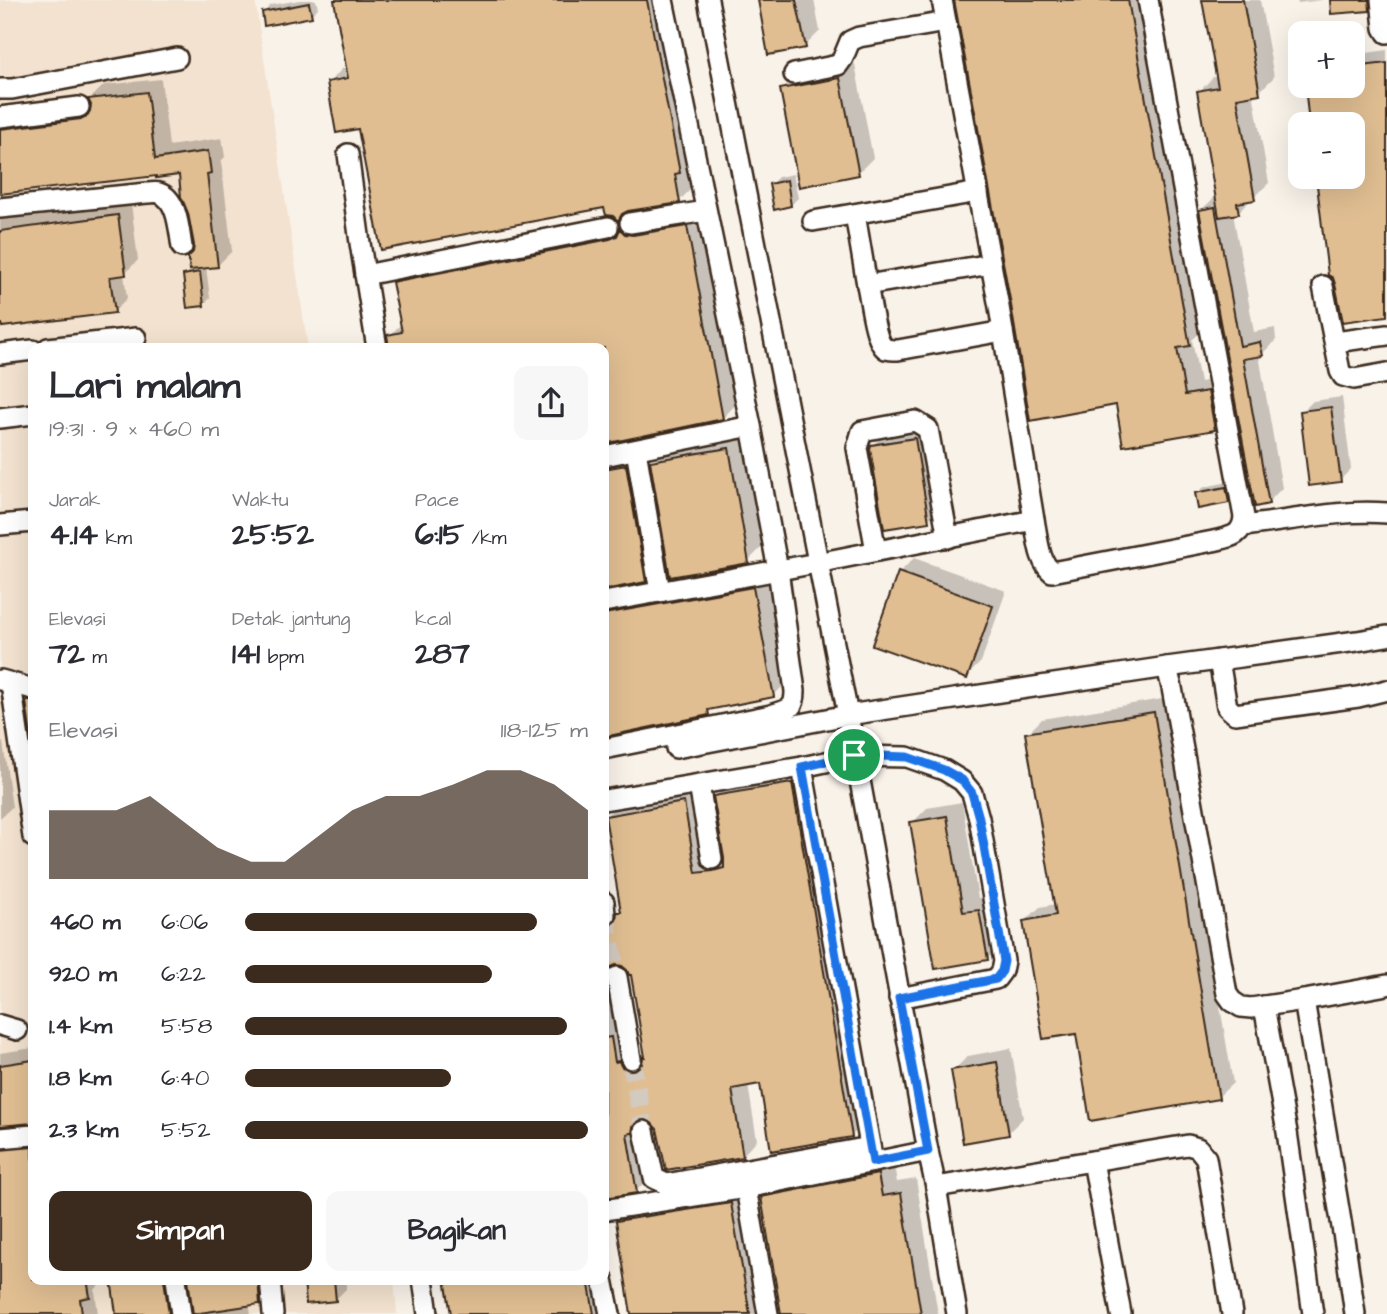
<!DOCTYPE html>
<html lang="id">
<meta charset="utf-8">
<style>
:root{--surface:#fff;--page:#f7f7f7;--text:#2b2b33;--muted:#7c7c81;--accent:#3b2a1e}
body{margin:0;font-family:"Architects Daughter",sans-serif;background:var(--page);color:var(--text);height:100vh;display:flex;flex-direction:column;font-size:26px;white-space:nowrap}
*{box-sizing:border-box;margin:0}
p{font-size:23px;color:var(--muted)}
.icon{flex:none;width:38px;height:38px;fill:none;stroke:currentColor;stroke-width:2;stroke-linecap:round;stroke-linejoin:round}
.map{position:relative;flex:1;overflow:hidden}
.side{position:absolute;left:28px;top:343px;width:581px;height:942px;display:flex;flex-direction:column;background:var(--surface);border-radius:14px;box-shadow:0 7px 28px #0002}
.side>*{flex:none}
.buttons{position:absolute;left:1288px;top:21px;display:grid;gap:14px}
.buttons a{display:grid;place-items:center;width:77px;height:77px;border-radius:14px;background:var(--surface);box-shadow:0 7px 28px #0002;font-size:35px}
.pin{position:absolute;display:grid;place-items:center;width:60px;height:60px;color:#fff;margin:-30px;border:4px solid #fff;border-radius:50%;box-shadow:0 2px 7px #0007}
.round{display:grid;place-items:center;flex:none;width:74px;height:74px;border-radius:14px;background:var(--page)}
.head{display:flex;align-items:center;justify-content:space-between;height:119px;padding:0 21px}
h1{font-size:38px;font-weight:800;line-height:52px}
.figures{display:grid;grid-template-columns:repeat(3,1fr);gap:10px;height:119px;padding:7px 21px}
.figures div{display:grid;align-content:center}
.figures b{font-size:30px;font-weight:800}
.figures small{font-size:19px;font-weight:400}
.figures p{font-size:19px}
.chart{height:196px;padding:14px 21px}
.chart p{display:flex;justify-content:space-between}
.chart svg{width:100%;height:126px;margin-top:7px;fill:var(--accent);opacity:.7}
.cta{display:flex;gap:14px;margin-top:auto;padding:14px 21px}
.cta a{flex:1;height:80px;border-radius:14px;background:var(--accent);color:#fff;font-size:28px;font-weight:800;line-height:80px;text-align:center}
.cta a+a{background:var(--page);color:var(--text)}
ul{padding:0 21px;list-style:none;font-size:23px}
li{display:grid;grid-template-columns:112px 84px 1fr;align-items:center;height:52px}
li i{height:18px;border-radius:9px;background:var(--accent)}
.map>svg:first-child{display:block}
.built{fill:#f2e2cf}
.shadow{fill:#0003;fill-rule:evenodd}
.building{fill:#e0be92;stroke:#3b2a1e;stroke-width:2}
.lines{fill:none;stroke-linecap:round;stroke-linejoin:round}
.minor-tunnel{stroke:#d3cac0;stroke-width:19;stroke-dasharray:19 10;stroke-linecap:butt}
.minor-casing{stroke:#3b2a1e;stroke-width:24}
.minor{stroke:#fff;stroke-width:19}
.route-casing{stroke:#fff;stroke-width:14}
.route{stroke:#1a73e8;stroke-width:9}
</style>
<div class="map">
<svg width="1387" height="1314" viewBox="0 0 1387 1314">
<rect width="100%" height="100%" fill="#f9f2e9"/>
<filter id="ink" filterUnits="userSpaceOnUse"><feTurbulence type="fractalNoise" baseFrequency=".0143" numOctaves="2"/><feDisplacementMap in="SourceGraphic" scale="14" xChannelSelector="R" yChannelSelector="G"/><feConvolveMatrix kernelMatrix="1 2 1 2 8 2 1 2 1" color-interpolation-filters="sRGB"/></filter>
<g filter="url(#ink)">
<polygon class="built" points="0,0 255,0 308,348 33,348 33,1279 394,1279 397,1314 0,1314"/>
<g class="shadow">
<polygon points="299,0 316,0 318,8 311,15 264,12 271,5"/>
<polygon points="335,0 664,0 694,186 679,201 627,209 618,218 606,206 359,127 328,83 343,68 348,67"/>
<polygon points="759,0 814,0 820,31 805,46"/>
<polygon points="956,0 1145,0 1204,329 1192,340 1200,382 1223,377 1229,413 1215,428 1118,403"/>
<polygon points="1204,0 1260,0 1274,77 1259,92 1253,93 1269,183 1238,212 1233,213 1254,332 1275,328 1276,340 1262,354 1259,355 1282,488 1268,502 1201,210 1216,196 1199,92 1213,77 1218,76"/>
<polygon points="1297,0 1324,0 1298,3"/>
<polygon points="1387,50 1387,314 1330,274 1318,177 1353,177 1353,124 1311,124 1306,86 1353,86 1353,55"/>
<polygon points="855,64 873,158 858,173 782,90 797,75"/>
<polygon points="161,79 169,146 222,138 225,157 221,161 232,251 218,265 206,267 210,298 203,305 185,275 192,269 196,245 180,173 0,192 0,112 17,116 94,106 90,99 104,85"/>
<polygon points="793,174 798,198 791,205 771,184 778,177"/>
<polygon points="131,203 138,260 124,274 127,298 114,312 0,322 0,220"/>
<polygon points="701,212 737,403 723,418 606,441 609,449 629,453 660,565 645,580 606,589 610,596 768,573 788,681 773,696 715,707 708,713 604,735 604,348 390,348 389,336 402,323 394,283 409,268 626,225"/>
<polygon points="1342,397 1351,469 1340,480 1302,412 1313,401"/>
<polygon points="929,424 943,505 928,520 872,446 887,431"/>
<polygon points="744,434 763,546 748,561 652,462 667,447"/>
<polygon points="1233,481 1235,494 1228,501 1197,494 1204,487"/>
<polygon points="914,558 1006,591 981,662 966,677 899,573"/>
<polygon points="1168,698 1233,1083 1218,1097 1077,1032 1025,921 1040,907 1056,904 1027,734 1042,719"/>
<polygon points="3,742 12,807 0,818 0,743"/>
<path d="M807,769l59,352 -15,15 -90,-54 -13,3 9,55 -14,15 -84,-27 -10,-10h-4l-4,3 10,55 -15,15 -32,5v-301l10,16 6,1 2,-2 -16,-94 15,-15 77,-13 12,71 16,-2 -11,-60 15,-15zM618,964l15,9 14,83h-6l-12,-8 -13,-82z"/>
<polygon points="962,802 978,898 994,896 1002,944 987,959 912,823 927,808"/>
<polygon points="33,1048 33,1121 2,1124 4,1129 33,1134 33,1279 104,1279 95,1290 98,1314 0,1314 0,1053"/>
<polygon points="1011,1048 1023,1118 1008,1133 953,1071 968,1056"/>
<polygon points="893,1160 897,1182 916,1179 938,1314 783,1314 763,1198 778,1183"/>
<polygon points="746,1189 767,1314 633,1314 618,1221 633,1206"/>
<polygon points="113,1279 180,1279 186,1306 191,1311 195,1311 190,1279 274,1279 274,1288 259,1303 249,1304 251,1314 118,1314"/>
<polygon points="305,1279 346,1279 346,1289 335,1300"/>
<polygon points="447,1279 604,1279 611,1314 453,1314"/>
</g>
<g class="building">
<polygon points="334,0 647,0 680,173 675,174 680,203 628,211 622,214 618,221 613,216 606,215 604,208 381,250 358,129 336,133 327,82 348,78"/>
<polygon points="758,0 796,0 806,48 768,55"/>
<polygon points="954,0 1128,0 1190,346 1177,348 1185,395 1208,391 1215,430 1123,446 1116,405 1030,421 1011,305"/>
<polygon points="1202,0 1243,0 1260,94 1237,98 1255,200 1237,203 1239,214 1219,217 1197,91 1218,87"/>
<polygon points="1330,0 1369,0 1370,11 1331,14"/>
<polygon points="309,3 312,17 264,26 262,12"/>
<polygon points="1387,63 1387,316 1343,322 1335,284 1333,278 1328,275 1316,177 1353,177 1353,124 1309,124 1305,86 1353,86 1353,67"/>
<polygon points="840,78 859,175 799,187 780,89"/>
<polygon points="147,92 155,159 208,151 211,173 207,174 218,267 190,270 188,257 193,252 194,245 188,213 181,197 179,175 156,178 156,176 0,194 0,129 81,119 87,116 90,111 91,105 88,99"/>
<polygon points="787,180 791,206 774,210 769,184"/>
<polygon points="1215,207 1240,346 1260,342 1263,356 1243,359 1269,504 1255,507 1199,210"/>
<polygon points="118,215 126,275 110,277 115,313 2,327 2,324 0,324 0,231"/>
<polygon points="687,226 723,419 604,444 604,348 389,348 387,335 402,332 392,282 610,239 617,236 620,229 625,234 633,235"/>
<polygon points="200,272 204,306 187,308 183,275"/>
<polygon points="1331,407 1341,482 1309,486 1300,411"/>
<polygon points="915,438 929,522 884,529 870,449 871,445"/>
<polygon points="729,448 749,563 670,577 650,461"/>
<polygon points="626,465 646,582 604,590 604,469"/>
<polygon points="1226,487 1229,503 1198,509 1195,493"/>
<polygon points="898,572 993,606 967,679 872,645"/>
<polygon points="753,587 774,697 708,710 709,715 604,737 604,614"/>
<polygon points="26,701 33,701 33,752"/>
<polygon points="1154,712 1219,1099 1090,1121 1076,1034 1043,1039 1023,921 1056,915 1025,733"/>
<polygon points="792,783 852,1137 771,1151 760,1084 732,1089 743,1157 666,1170 657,1129 648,1120 641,1119 635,1122 633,1127 632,1133 627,1134 637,1193 604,1198 604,1038 611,1037 615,1062 619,1061 621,1066 626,1070 632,1071 638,1069 642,1064 643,1057 645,1057 631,975 629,975 627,970 622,966 616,965 609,968 604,979 604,927 612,925 616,920 617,912 621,912 605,816 684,802 696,873 713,871 724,868 724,858 713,796"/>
<polygon points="947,816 963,912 979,910 988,960 935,969 910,822"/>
<polygon points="33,1060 33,1123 0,1126 0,1065"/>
<polygon points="997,1062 1009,1135 963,1143 951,1070"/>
<polygon points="33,1147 33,1279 87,1279 90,1297 80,1299 82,1314 0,1314 0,1150"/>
<polygon points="878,1174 882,1196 901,1193 921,1314 781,1314 761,1197"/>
<polygon points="731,1203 750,1314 631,1314 616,1221"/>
<polygon points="111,1279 164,1279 169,1314 116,1314"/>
<polygon points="188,1279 258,1279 260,1304 193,1314"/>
<polygon points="304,1279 334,1279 336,1301 306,1304"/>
<polygon points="445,1279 588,1279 594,1314 451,1314"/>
</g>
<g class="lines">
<g class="minor-tunnel">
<polyline points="605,915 617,977"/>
<polyline points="631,1059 644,1131"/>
</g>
<g class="minor-casing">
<g id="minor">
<polyline points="708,0 848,715 928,1151"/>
<polyline points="942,0 999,307 1034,520"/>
<polyline points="1381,0 1384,28 1387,33"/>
<polyline points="794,74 838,65 843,58 850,41 859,37 946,22"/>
<polyline points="0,89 12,89 177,58"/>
<polyline points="0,117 79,107"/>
<polyline points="348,154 360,243 377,348"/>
<path d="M0,208l147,-15c4,0 9,-1 12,0 19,6 20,38 23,54"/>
<polyline points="855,214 867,285"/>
<polyline points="813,221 978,192"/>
<polyline points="630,223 706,211"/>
<path d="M991,264l-124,21c3,12 8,59 19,64 4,1 8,1 12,1l105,-19"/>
<polyline points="365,275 608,227"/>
<polyline points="1323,286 1340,371 1343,376 1354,379 1387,373"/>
<polyline points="1335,342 1387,335"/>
<polyline points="48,348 136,338"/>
<polyline points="0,354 33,350"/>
<polyline points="0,418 33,414"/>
<polyline points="636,450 660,592"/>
<polyline points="604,456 751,426"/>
<polyline points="0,525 33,522"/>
<path d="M1243,526c48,-5 96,-17 144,-13"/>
<polyline points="876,551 857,448 862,431 915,421 928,429 948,538"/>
<path d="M604,602l213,-39 217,-43c4,17 4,41 18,52l161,-31c17,-4 29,-4 31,-24l-96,-517"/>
<polyline points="1219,660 1227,707 1235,714 1358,697 1387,690"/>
<polyline points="1167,667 1172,688 1227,994 1232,1001 1241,1007 1251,1008 1304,1000 1387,985"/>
<polyline points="1,680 33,689"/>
<polyline points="11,683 33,837"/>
<polyline points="676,748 848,715 1167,667 1357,641 1387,636"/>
<path d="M604,749l167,-34c16,-6 24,-4 24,-24l-17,-121 -27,-144 -88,-426"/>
<polyline points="802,767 873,1162"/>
<polyline points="699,785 712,859"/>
<polyline points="604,800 802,767 854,756 907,757 944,770 962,781 972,793 979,818 1004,961 1002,971 996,979 899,998"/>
<polyline points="604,902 605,915"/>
<polyline points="617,977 631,1059"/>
<polyline points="1304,1000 1346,1251 1355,1314"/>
<polyline points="1264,1006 1287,1132 1313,1314"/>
<polyline points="0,1025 17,1030"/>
<polyline points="644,1131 654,1178 666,1184 870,1147"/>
<polyline points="0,1138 33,1135"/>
<polyline points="1093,1161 1121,1314"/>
<polyline points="936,1187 1188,1145 1198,1148 1206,1158 1232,1314"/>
<polyline points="746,1188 768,1314"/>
<polyline points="604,1210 746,1188 928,1151 936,1187 957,1314"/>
<polyline points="176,1279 181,1314"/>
<polyline points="270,1279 273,1314"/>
<polyline points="423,1279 428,1314"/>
<polyline points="603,1279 610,1314"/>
</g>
</g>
<use href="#minor" class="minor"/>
</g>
</g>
<g class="lines" filter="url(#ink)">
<g class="route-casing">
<polygon id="route" points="854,755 907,757 944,770 962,780 972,793 979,818 1004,961 1002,971 996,979 899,998 928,1151 873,1162 802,767"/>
</g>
<use href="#route" class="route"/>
</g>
</svg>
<div class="buttons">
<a>+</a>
<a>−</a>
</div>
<div class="pin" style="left:854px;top:755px;background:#1e9e55"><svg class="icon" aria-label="arrive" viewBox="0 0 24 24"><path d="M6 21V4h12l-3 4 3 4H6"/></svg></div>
<section class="side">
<div class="head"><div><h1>Lari malam</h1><p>19:31 · 9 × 460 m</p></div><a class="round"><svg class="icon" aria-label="share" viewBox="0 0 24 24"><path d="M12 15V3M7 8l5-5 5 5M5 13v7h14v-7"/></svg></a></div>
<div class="figures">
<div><p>Jarak</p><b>4.14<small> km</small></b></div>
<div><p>Waktu</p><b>25:52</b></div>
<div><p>Pace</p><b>6:15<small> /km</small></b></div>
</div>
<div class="figures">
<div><p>Elevasi</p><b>72<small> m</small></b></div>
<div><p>Detak jantung</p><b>141<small> bpm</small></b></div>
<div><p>kcal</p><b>287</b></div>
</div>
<div class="chart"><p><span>Elevasi</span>118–125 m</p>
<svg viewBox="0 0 160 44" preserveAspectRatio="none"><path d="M0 44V20L10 20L20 20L30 15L40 24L50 33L60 38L70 38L80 29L90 20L100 15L110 15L120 11L130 6L140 6L150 11L160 20V44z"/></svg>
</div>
<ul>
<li><b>460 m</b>6:06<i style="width:85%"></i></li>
<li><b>920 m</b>6:22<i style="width:72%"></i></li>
<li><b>1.4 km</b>5:58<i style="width:94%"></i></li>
<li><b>1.8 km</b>6:40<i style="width:60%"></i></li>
<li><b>2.3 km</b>5:52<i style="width:100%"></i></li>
</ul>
<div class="cta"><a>Simpan</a><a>Bagikan</a></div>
</section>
</div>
